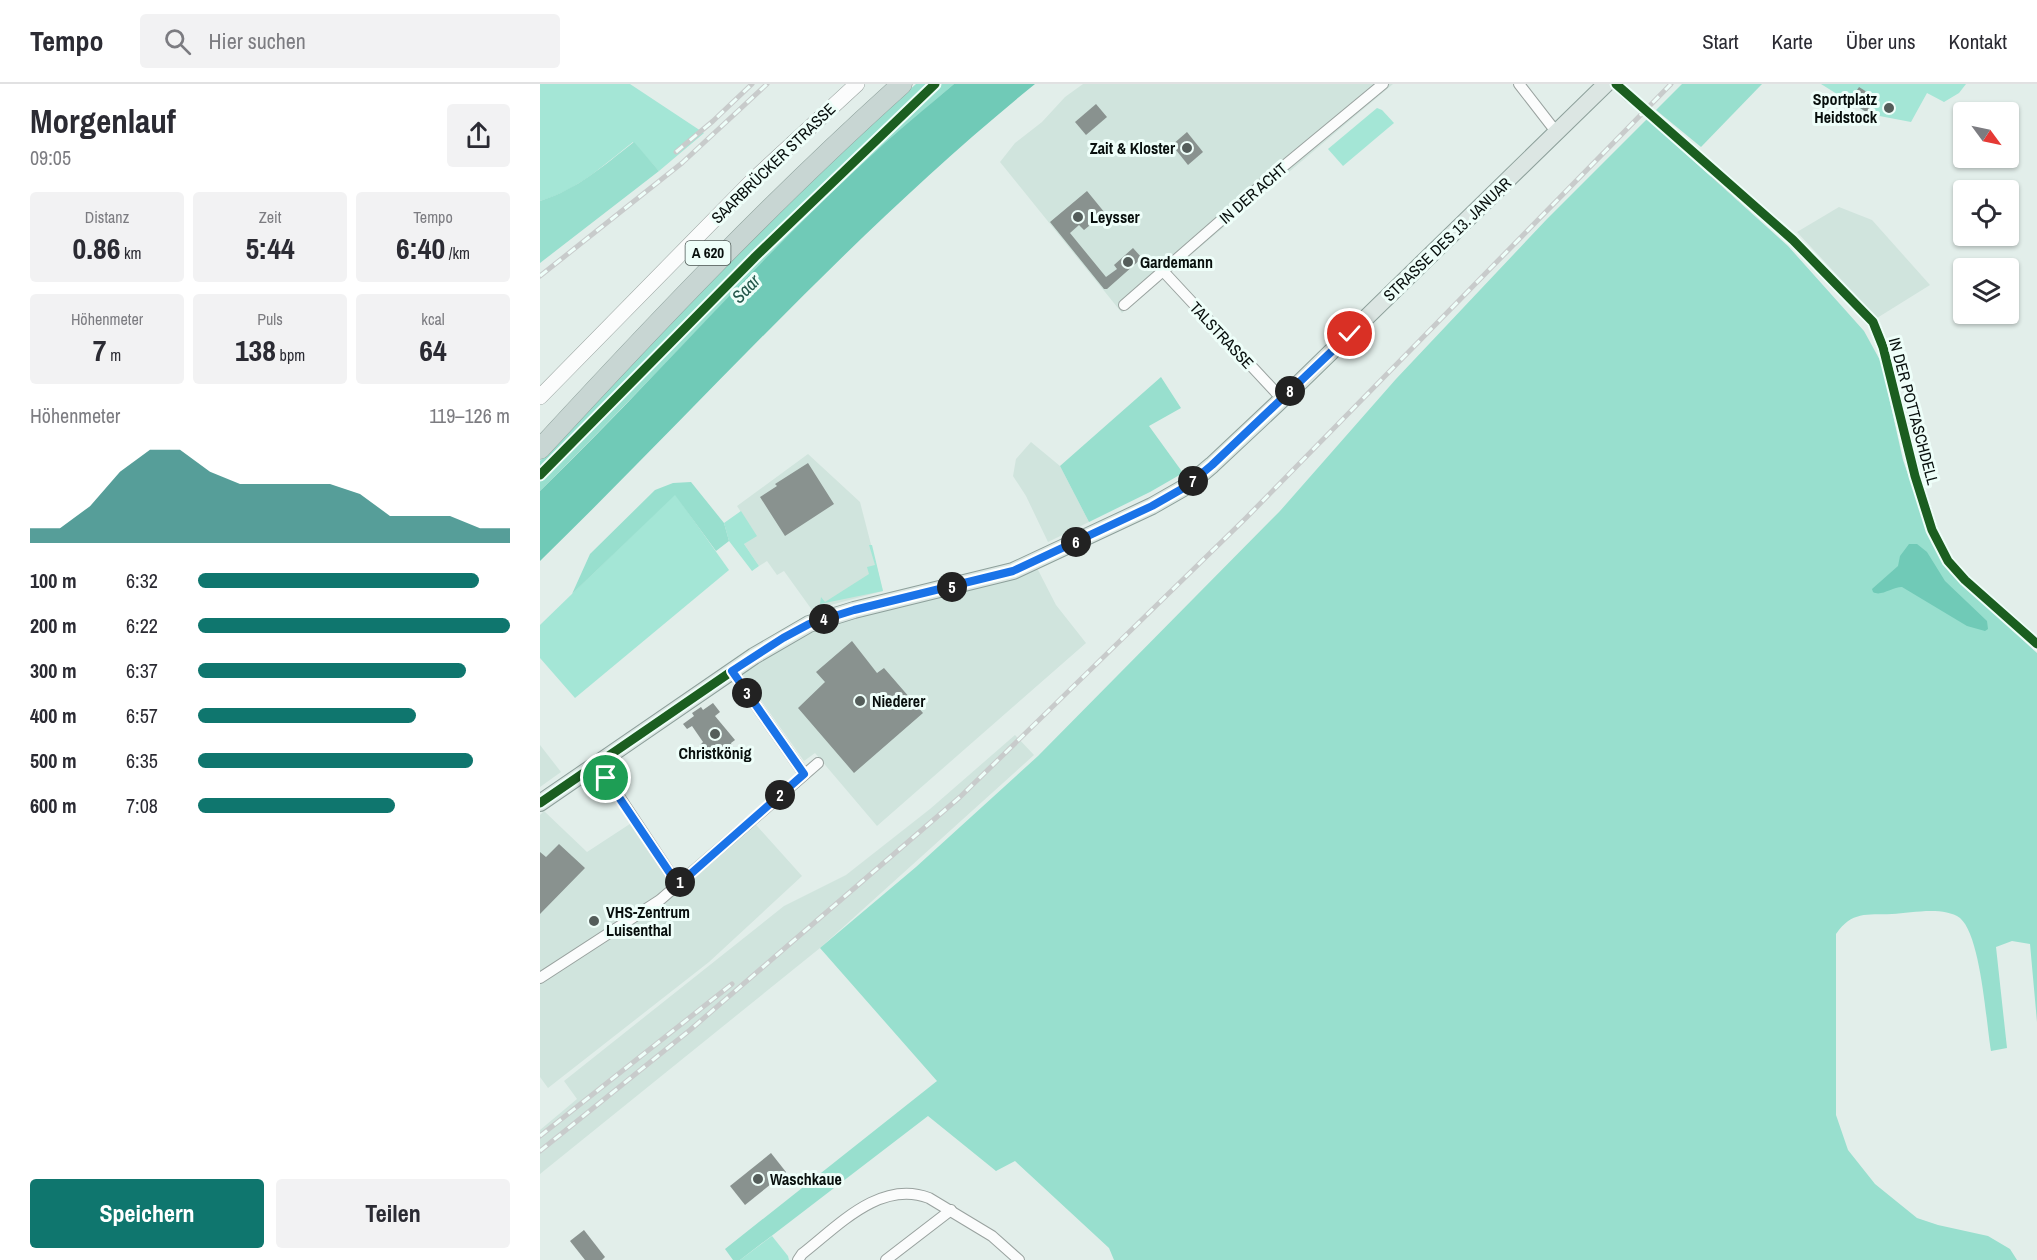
<!DOCTYPE html>
<html lang="de">
<meta charset="utf-8">
<style>
:root{--surface:#fff;--page:#f2f2f3;--text:#2b2b33;--muted:#7c7c81;--line:#e1e1e2;--accent:#0f766e}
body{margin:0;font-family:"Archivo Narrow",sans-serif;background:var(--page);color:var(--text);height:100vh;display:flex;flex-direction:column;font-size:22px;white-space:nowrap}
*{box-sizing:border-box;margin:0}
p{font-size:20px;color:var(--muted)}
.icon{flex:none;width:33px;height:33px;fill:none;stroke:currentColor;stroke-width:2;stroke-linecap:round;stroke-linejoin:round}
.map{position:relative;flex:1;overflow:hidden}
.drawer{display:flex;flex-direction:column;background:var(--surface);width:540px}
.drawer>*{flex:none}
.needle{width:39px;rotate:123deg}
.buttons{position:absolute;left:1413px;top:18px;display:grid;gap:12px}
.buttons a{display:grid;place-items:center;width:66px;height:66px;border-radius:6px;background:var(--surface);box-shadow:0 2px 4px #0004;font-size:30px}
.pin{position:absolute;display:grid;place-items:center;width:51px;height:51px;color:#fff;margin:-26px;border:3px solid #fff;border-radius:50%;box-shadow:0 2px 6px #0007}
.km{position:absolute;width:30px;height:30px;margin:-15px;border-radius:50%;background:#222;color:#fff;font-size:16px;line-height:30px;text-align:center}
.round{display:grid;place-items:center;flex:none;width:63px;height:63px;border-radius:6px;background:var(--page)}
.overview{display:flex;align-items:center;justify-content:space-between;height:102px;padding:0 30px}
h1{font-size:33px;font-weight:800;line-height:45px}
.figures{display:grid;grid-template-columns:repeat(3,1fr);gap:9px;height:102px;padding:6px 30px}
.figures div{display:grid;align-content:center;border-radius:6px;background:var(--page);text-align:center}
.figures b{font-size:30px;font-weight:800}
.figures small{font-size:16px;font-weight:400}
.figures p{font-size:16px}
.chart{height:168px;padding:12px 30px}
.chart p{display:flex;justify-content:space-between}
.chart svg{width:100%;height:108px;margin-top:6px;fill:var(--accent);opacity:.7}
.action{display:flex;gap:12px;margin-top:auto;padding:12px 30px}
.action a{flex:1;height:69px;border-radius:6px;background:var(--accent);color:#fff;font-size:24px;font-weight:800;line-height:69px;text-align:center}
.action a+a{background:var(--page);color:var(--text)}
ul{padding:0 30px;list-style:none;font-size:20px}
li{display:grid;grid-template-columns:96px 72px 1fr;align-items:center;height:45px}
li i{height:15px;border-radius:8px;background:var(--accent)}
header{display:flex;align-items:center;gap:36px;box-sizing:border-box;height:84px;padding:0 30px;background:var(--surface);border-bottom:2px solid var(--line)}
header strong{font-size:28px}
nav{display:flex;gap:33px;margin-inline-start:auto;font-size:21px}
.search{width:420px;height:54px;background:var(--page);display:flex;align-items:center;gap:15px;box-sizing:border-box;padding:0 21px;border-radius:6px;color:var(--muted);font-size:22px}
main{display:flex;flex:1;min-height:0}
.map>svg:first-child{display:block}
.built{fill:#d0e4dd}
.green{fill:#a4e6d6}
.forest{fill:#98dfce}
.water{fill:#70cab7}
.building{fill:#89928f}
.lines{fill:none;stroke-linecap:round;stroke-linejoin:round}
.street-tunnel{stroke:#c1cdc9;stroke-width:10;stroke-dasharray:10 5;stroke-linecap:butt}
.street-casing{stroke:#99a29f;stroke-width:12}
.secondary-casing{stroke:#99a29f;stroke-width:16}
.primary-casing{stroke:#8da09b;stroke-width:18}
.highway-casing{stroke:#8da09b;stroke-width:21}
.street{stroke:#fbfcfc;stroke-width:10}
.secondary{stroke:#fbfcfc;stroke-width:15}
.primary{stroke:#dce6e3;stroke-width:16}
.highway{stroke:#c8d6d3;stroke-width:20}
.rail-casing{stroke:#c8cbcb;stroke-width:5}
.rail{stroke:#eefef9;stroke-width:3;stroke-dasharray:9;stroke-linecap:butt}
.cycleway-casing{stroke:#eefef9;stroke-width:13}
.cycleway{stroke:#1b5e20;stroke-width:9}
.route-casing{stroke:#fff;stroke-width:12}
.route{stroke:#1a73e8;stroke-width:8}
.poi-dot{fill:#545d5a;stroke:#eefef9;stroke-width:2}
.labels{text-anchor:middle;stroke-width:6;stroke-linejoin:round;paint-order:stroke}
.shield{fill:#eefef9;stroke:#4d5754;stroke-width:1.5}
.shield-label{font-size:15px;font-weight:bold;fill:#080f0d}
.poi-label{font-size:16px;font-weight:bold;fill:#080f0d;stroke:#eefef9;text-anchor:start}
.street-label{font-size:16px;fill:#080f0d;stroke:#eefef9}
.water-label{font-size:18px;font-style:italic;fill:#24574b;stroke:#eefef9}
</style>
<header>
<strong>Tempo</strong>
<div class="search"><svg class="icon" aria-label="search" viewBox="0 0 24 24"><circle cx="10" cy="10" r="6"/><path d="M15 15l6 6"/></svg>Hier suchen</div>
<nav><a>Start</a><a>Karte</a><a>Über uns</a><a>Kontakt</a></nav>
</header>
<main>
<section class="drawer">
<div class="overview"><div><h1>Morgenlauf</h1><p>09:05</p></div><a class="round"><svg class="icon" aria-label="share" viewBox="0 0 24 24"><path d="M12 15V3M7 8l5-5 5 5M5 13v7h14v-7"/></svg></a></div>
<div class="figures">
<div><p>Distanz</p><b>0.86<small> km</small></b></div>
<div><p>Zeit</p><b>5:44</b></div>
<div><p>Tempo</p><b>6:40<small> /km</small></b></div>
</div>
<div class="figures">
<div><p>Höhenmeter</p><b>7<small> m</small></b></div>
<div><p>Puls</p><b>138<small> bpm</small></b></div>
<div><p>kcal</p><b>64</b></div>
</div>
<div class="chart"><p><span>Höhenmeter</span>119–126 m</p>
<svg viewBox="0 0 160 44" preserveAspectRatio="none"><path d="M0 44V38L10 38L20 29L30 15L40 6L50 6L60 15L70 20L80 20L90 20L100 20L110 24L120 33L130 33L140 33L150 38L160 38V44z"/></svg>
</div>
<ul>
<li><b>100 m</b>6:32<i style="width:90%"></i></li>
<li><b>200 m</b>6:22<i style="width:100%"></i></li>
<li><b>300 m</b>6:37<i style="width:86%"></i></li>
<li><b>400 m</b>6:57<i style="width:70%"></i></li>
<li><b>500 m</b>6:35<i style="width:88%"></i></li>
<li><b>600 m</b>7:08<i style="width:63%"></i></li>
</ul>
<div class="action"><a>Speichern</a><a>Teilen</a></div>
</section>
<div class="map">
<svg width="1497" height="1176" viewBox="0 0 1497 1176">
<rect width="100%" height="100%" fill="#e2eeea"/>
<g class="built">
<polygon points="543,0 853,0 582,229 460,78 475,59 502,38 525,13"/>
<polygon points="1299,123 1332,136 1390,201 1337,234 1257,148"/>
<polygon points="491,358 520,382 549,438 508,458 486,412 473,392 476,375"/>
<polygon points="268,370 320,418 343,507 272,526 244,487 237,491 227,477 219,482 204,460 216,451 197,422"/>
<polygon points="496,482 516,521 546,559 337,742 275,669 264,677 201,588 268,547"/>
<polygon points="475,651 494,671 280,864 0,1090 0,1046 37,1015 24,997 244,822 306,791 390,725"/>
<polygon points="0,661 21,688 0,703"/>
<polygon points="4,727 47,768 99,734 138,792 208,732 262,792 169,878 8,1004 0,993 0,731"/>
</g>
<g class="green">
<path d="M0,0h90l74,49 -45,38 -26,-29c-31,24 -55,48 -93,59z"/>
<polygon points="1281,0 1426,0 1419,9 1404,18 1387,9 1371,38 1329,30"/>
<polygon points="837,24 842,26 854,39 803,82 788,65"/>
<polygon points="135,410 189,486 35,614 0,574 0,541"/>
<polygon points="201,427 217,452 204,460 219,482 212,487 189,457 184,439"/>
<polygon points="329,461 332,461 343,507 280,520 281,513 285,518 329,490 327,483 335,481"/>
<polygon points="232,1152 248,1172 249,1176 200,1176"/>
</g>
<g class="forest">
<path d="M376,0h38c-60,51 -118,104 -173,160 -81,82 -159,166 -241,247v-30c119,-132 243,-259 376,-377z"/>
<polygon points="1142,0 1222,0 1161,63 1116,26"/>
<path d="M1107,35l141,127 76,85 17,31 22,98 29,84 18,29 87,80v369l-7,-78 -18,-3 -16,6 11,101 -16,3c-5,-29 -10,-115 -31,-133 -17,-12 -48,-5 -68,-4 -26,1 -40,-3 -56,20v181l12,35 27,34 42,34 21,7 50,11 22,13 7,11h-903l-5,-12 -94,-87 -19,10 -68,-55 -188,144h-7l-8,-11 212,-168 -117,-133 96,-81 122,-111 242,-245 116,-132 151,-160z"/>
<path d="M94,58l25,29 -119,92v-62c38,-12 63,-35 94,-59z"/>
<polygon points="621,293 641,324 609,342 643,389 610,408 549,438 520,382"/>
<polygon points="151,398 184,439 189,457 176,467 135,411 32,510 50,470 115,406 133,399"/>
</g>
<g class="water">
<path d="M414,0h81c-178,144 -331,317 -495,477v-70c117,-114 224,-239 345,-348 22,-20 46,-39 69,-59z"/>
<path d="M1369,460h8l10,8 18,29 42,40 1,8 -3,2 -18,-5 -65,-39c-10,0 -21,10 -29,5l-1,-3 26,-23 2,-10z"/>
</g>
<g class="building">
<polygon points="1319,3 1338,15 1329,30 1310,17"/>
<polygon points="556,20 567,33 546,51 535,38"/>
<polygon points="647,48 663,68 648,81 632,61"/>
<polygon points="547,107 565,129 544,146 539,141 530,149 566,193 577,185 574,181 593,164 602,174 567,205 564,205 510,138"/>
<polygon points="268,379 294,420 245,452 220,413 237,402 235,400"/>
<polygon points="312,557 337,589 344,584 383,629 314,689 258,624 285,598 276,588"/>
<polygon points="173,619 180,628 175,632 195,656 191,659 194,669 187,677 177,675 174,670 169,673 160,661 163,658 152,642 147,645 143,640 154,632 152,629 161,623 163,626"/>
<polygon points="19,760 45,784 0,830 0,768 6,773"/>
<polygon points="231,1069 246,1088 205,1121 190,1102"/>
<polygon points="44,1146 65,1173 62,1176 45,1176 30,1157"/>
</g>
<g class="lines">
<g class="street-tunnel">
<polyline points="1090,13 1113,33"/>
<polyline points="1135,52 1176,89"/>
</g>
<g class="street-casing">
<g id="street">
<polyline points="979,0 1017,49"/>
<polyline points="1076,0 1090,13"/>
<polyline points="1113,33 1135,52"/>
<polyline points="1176,89 1253,156 1333,238 1343,263 1375,392 1392,446 1408,477 1425,496 1497,560"/>
<polyline points="623,187 742,315"/>
<polyline points="584,221 733,91 843,0"/>
<polyline points="192,587 264,690"/>
<polyline points="57,679 138,801"/>
<polyline points="0,894 120,816 278,679"/>
<path d="M258,1176l4,-6c35,-27 78,-75 127,-56l63,38 27,24"/>
<polyline points="346,1176 411,1126"/>
</g>
</g>
<g class="secondary-casing">
<polyline id="secondary" points="0,313 212,97 317,0"/>
</g>
<g class="primary-casing">
<polyline id="primary" points="0,719 214,572 269,540 314,526 473,487 612,422 647,402 672,381 753,305 1066,0"/>
</g>
<g class="highway-casing">
<path id="highway" d="M0,365c116,-126 234,-250 362,-365"/>
</g>
<use href="#street" class="street"/>
<use href="#secondary" class="secondary"/>
<use href="#primary" class="primary"/>
<use href="#highway" class="highway"/>
<g class="rail-casing">
<g id="rail">
<polyline points="136,68 173,37 212,0"/>
<polyline points="0,192 142,79 227,0"/>
<polyline points="0,1052 192,900"/>
<polyline points="0,1067 150,946 420,713 706,434 1131,0"/>
</g>
</g>
<use href="#rail" class="rail"/>
<g class="cycleway-casing">
<g id="cycleway">
<polyline points="1076,0 1253,156 1333,238 1343,263 1375,392 1392,446 1408,477 1425,496 1497,560"/>
<polyline points="0,391 215,173 395,0"/>
<polyline points="0,719 214,572 269,540 314,526 473,487 612,422 647,402 672,381 742,315"/>
</g>
</g>
<use href="#cycleway" class="cycleway"/>
</g>
<g class="lines">
<g class="route-casing">
<polyline id="route" points="66,694 138,801 264,690 192,587 243,554 269,540 314,526 473,487 612,422 647,402 672,381 810,250"/>
</g>
<use href="#route" class="route"/>
</g>
<g class="poi-dot">
<circle cx="1349" cy="24" r="6"/>
<circle cx="647" cy="64" r="6"/>
<circle cx="538" cy="133" r="6"/>
<circle cx="588" cy="178" r="6"/>
<circle cx="320" cy="617" r="6"/>
<circle cx="175" cy="650" r="6"/>
<circle cx="54" cy="837" r="6"/>
<circle cx="218" cy="1095" r="6"/>
</g>
<g class="labels">
<rect class="shield" x="145.5" y="157" width="45" height="24" rx="4.5"/>
<g class="shield-label">
<text x="168" y="174">A 620</text>
</g>
<g class="poi-label">
<text x="1337" y="21" text-anchor="end">Sportplatz<tspan x="1337" dy="18">Heidstock</tspan></text>
<text x="635" y="70" text-anchor="end">Zait &amp; Kloster</text>
<text x="550" y="139">Leysser</text>
<text x="600" y="184">Gardemann</text>
<text x="332" y="623">Niederer</text>
<text x="175" y="675" text-anchor="middle">Christkönig</text>
<text x="66" y="834">VHS-Zentrum<tspan x="66" dy="18">Luisenthal</tspan></text>
<text x="230" y="1101">Waschkaue</text>
</g>
<g class="street-label">
<text transform="translate(233 79) rotate(-44)" y="6">SAARBRÜCKER STRASSE</text>
<text transform="translate(713 109) rotate(-41)" y="6">IN DER ACHT</text>
<text transform="translate(907 155) rotate(-44)" y="6">STRASSE DES 13. JANUAR</text>
<text transform="translate(682 251) rotate(47)" y="6">TALSTRASSE</text>
<text transform="translate(1374 327) rotate(75)" y="6">IN DER POTTASCHDELL</text>
</g>
<g class="water-label">
<text transform="translate(206 205) rotate(-46)" y="6">Saar</text>
</g>
</g>
</svg>
<div class="buttons">
<a><svg class="needle" viewBox="-14 -14 28 28"><path d="M0-13l5 13h-10z" fill="#e53935"/><path d="M0 13l5-13h-10z" fill="#7c7c81"/></svg></a>
<a><svg class="icon" aria-label="locate" viewBox="0 0 24 24"><circle cx="12" cy="12" r="6"/><path d="M12 2v4M12 18v4M2 12h4M18 12h4"/></svg></a>
<a><svg class="icon" aria-label="layers" viewBox="0 0 24 24"><path d="M12 4l9 5-9 5-9-5zM3 14l9 5 9-5"/></svg></a>
</div>
<div class="pin" style="left:66px;top:694px;background:#1e9e55"><svg class="icon" aria-label="arrive" viewBox="0 0 24 24"><path d="M6 21V4h12l-3 4 3 4H6"/></svg></div>
<div class="pin" style="left:810px;top:250px;background:#d93025"><svg class="icon" aria-label="check" viewBox="0 0 24 24"><path d="M5 12l5 5 9-10"/></svg></div>
<b class="km" style="left:140px;top:798px">1</b>
<b class="km" style="left:240px;top:711px">2</b>
<b class="km" style="left:207px;top:609px">3</b>
<b class="km" style="left:284px;top:535px">4</b>
<b class="km" style="left:412px;top:503px">5</b>
<b class="km" style="left:536px;top:458px">6</b>
<b class="km" style="left:653px;top:397px">7</b>
<b class="km" style="left:750px;top:307px">8</b>
</div>
</main>
